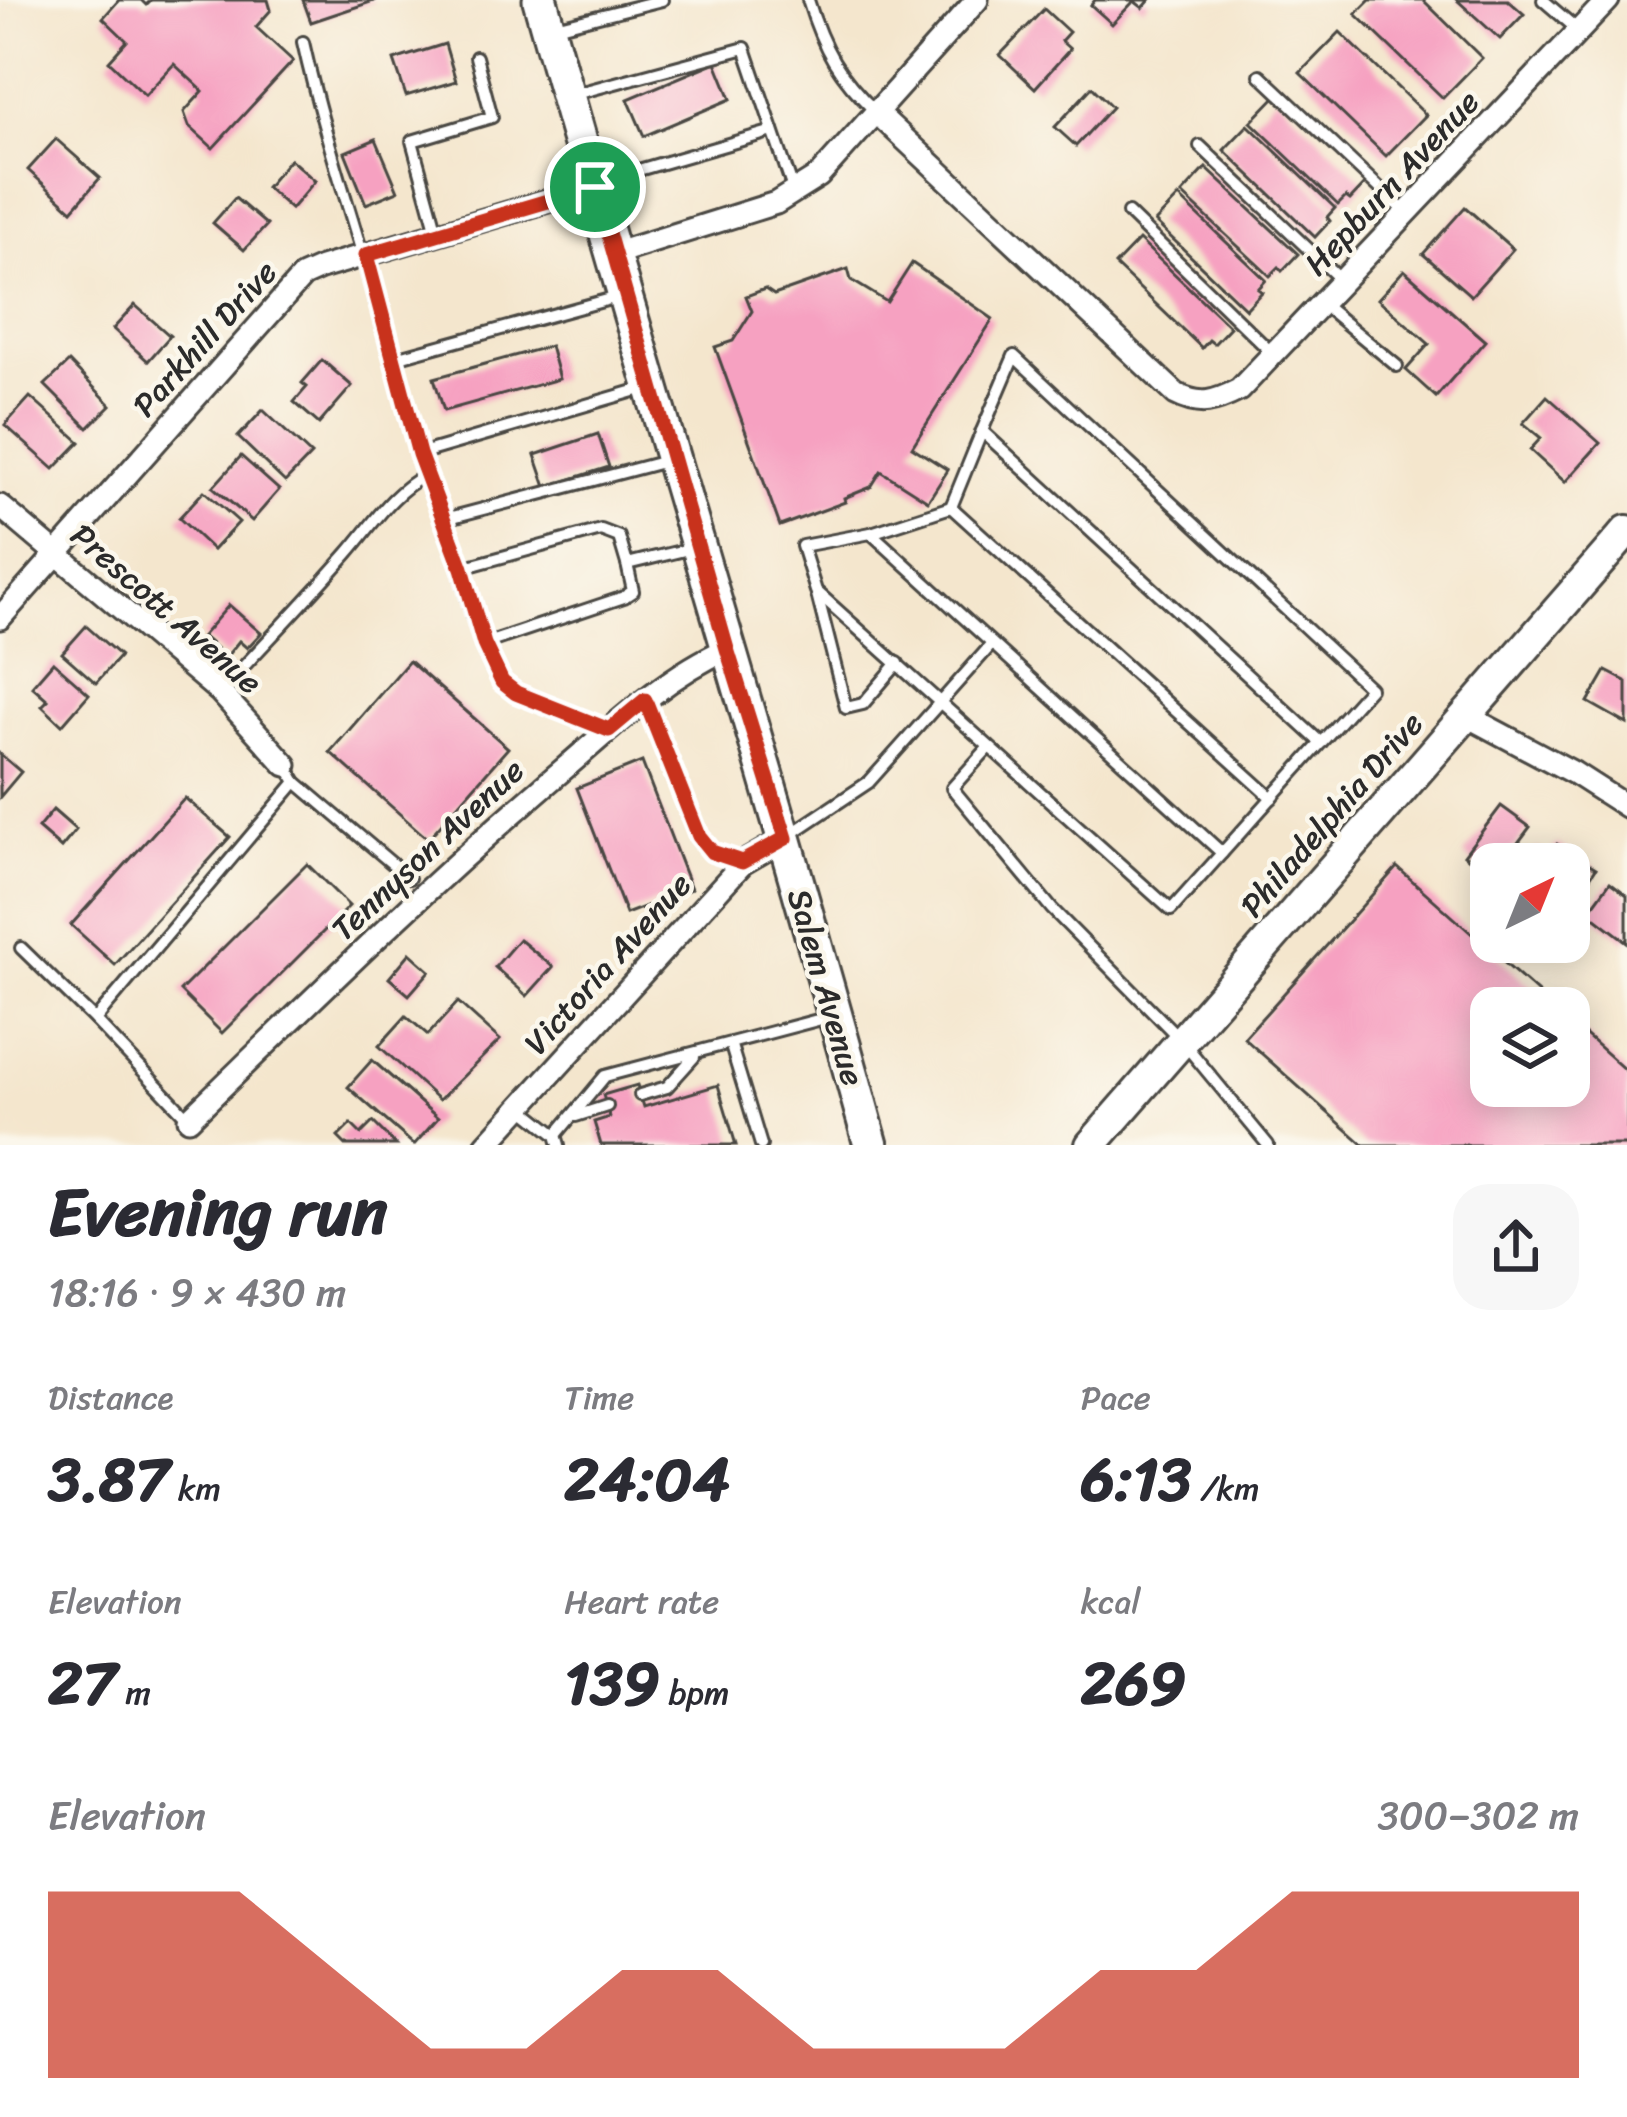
<!DOCTYPE html>
<meta charset="utf-8">
<style>
:root{--surface:#fff;--page:#f7f7f7;--text:#2b2b33;--muted:#7c7c81;--accent:#c8321e}
body{margin:0;font-family:Sriracha,sans-serif;background:var(--page);color:var(--text);height:100vh;display:flex;flex-direction:column;font-size:45px;white-space:nowrap}
*{box-sizing:border-box;margin:0}
p{font-size:39px;color:var(--muted)}
.icon{flex:none;width:66px;height:66px;fill:none;stroke:currentColor;stroke-width:2;stroke-linecap:round;stroke-linejoin:round}
.map{position:relative;height:1145px;overflow:hidden}
.drawer{display:flex;flex-direction:column;background:var(--surface);flex:1}
.drawer>*{flex:none}
.needle{width:78px;rotate:43deg}
.controls{position:absolute;left:1470px;top:843px;display:grid;gap:24px}
.controls a{display:grid;place-items:center;width:120px;height:120px;border-radius:24px;background:var(--surface);box-shadow:0 6px 30px #0003;font-size:60px}
.pin{position:absolute;display:grid;place-items:center;width:102px;height:102px;color:#fff;margin:-51px;border:6px solid #fff;border-radius:50%;box-shadow:0 3px 12px #0007}
.round{display:grid;place-items:center;flex:none;width:126px;height:126px;border-radius:36px;background:var(--page)}
.headline{display:flex;align-items:center;justify-content:space-between;height:204px;padding:0 48px}
h1{font-size:66px;font-weight:700;line-height:90px}
.metrics{display:grid;grid-template-columns:repeat(3,1fr);gap:18px;height:204px;padding:12px 48px}
.metrics div{display:grid;align-content:center}
.metrics b{font-size:60px;font-weight:700}
.metrics small{font-size:33px;font-weight:400}
.metrics p{font-size:33px}
.chart{height:336px;padding:24px 48px}
.chart p{display:flex;justify-content:space-between}
.chart svg{width:100%;height:216px;margin-top:12px;fill:var(--accent);opacity:.7}
.map>svg:first-child{display:block}
.building{fill:#f6a1c1}
.lines{fill:none;stroke-linecap:round;stroke-linejoin:round}
.lane-casing{stroke:#494743;stroke-width:16}
.street-casing{stroke:#494743;stroke-width:27}
.secondary-casing{stroke:#494743;stroke-width:36}
.primary-casing{stroke:#494743;stroke-width:39}
.lane{stroke:#fff;stroke-width:10}
.street{stroke:#fff;stroke-width:21}
.secondary{stroke:#fff;stroke-width:30}
.primary{stroke:#fff;stroke-width:33}
.route-casing{stroke:#fff;stroke-width:24}
.route{stroke:#c8321e;stroke-width:15}
.labels{text-anchor:middle;stroke-width:9;stroke-linejoin:round;paint-order:stroke}
.street-label{font-size:33px;fill:#2b2b2b;stroke:#fbf7ec}
</style>
<div class="map">
<svg width="1627" height="1145" viewBox="0 0 1627 1145">
<rect width="100%" height="100%" fill="#fbf7ec"/>
<filter id="ink" filterUnits="userSpaceOnUse"><feTurbulence type="fractalNoise" baseFrequency=".00833" numOctaves="2"/><feDisplacementMap in="SourceGraphic" scale="24" xChannelSelector="R" yChannelSelector="G"/><feConvolveMatrix kernelMatrix="1 2 1 2 8 2 1 2 1" color-interpolation-filters="sRGB"/></filter>
<filter id="wash" filterUnits="userSpaceOnUse"><feTurbulence type="fractalNoise" baseFrequency=".004" numOctaves="4" result="noise"/><feDisplacementMap in="SourceGraphic" scale="48" xChannelSelector="R" yChannelSelector="G"/><feGaussianBlur stdDeviation="2.7" result="paint"/><feColorMatrix in="noise" values="0 0 0 0 0 0 0 0 0 0 0 0 0 0 0 0 0 1.4 0 .05"/><feComposite in="paint" operator="in"/></filter>
<g filter="url(#wash)">
<rect width="100%" height="100%" fill="#f4e6cd"/>
<g id="blocks">
<g class="building">
<polygon points="119,0 141,0 146,5 151,0 268,0 271,10 256,27 293,61 213,148 189,126 184,112 203,91 174,64 145,95 109,61 127,41 103,18"/>
<polygon points="303,0 374,0 374,1 311,22"/>
<polygon points="1095,0 1150,0 1143,8 1134,1 1112,24 1091,5"/>
<polygon points="1370,0 1423,0 1482,58 1443,98 1356,14"/>
<polygon points="1457,0 1508,0 1524,14 1500,39"/>
<polygon points="1044,9 1069,32 1061,41 1070,49 1035,88 1000,55"/>
<polygon points="1340,32 1426,115 1386,156 1300,73"/>
<polygon points="445,44 456,81 406,96 394,60"/>
<polygon points="716,62 731,99 644,136 628,99"/>
<polygon points="1092,87 1112,107 1076,146 1055,127"/>
<polygon points="1276,96 1366,183 1350,200 1346,197 1338,205 1251,122"/>
<polygon points="1248,125 1335,208 1327,217 1330,221 1315,237 1224,150"/>
<polygon points="56,139 100,178 72,210 28,170"/>
<polygon points="376,139 398,191 366,204 345,152"/>
<polygon points="290,159 315,181 291,209 266,187"/>
<polygon points="1206,168 1298,254 1282,271 1279,267 1270,276 1182,194"/>
<polygon points="1179,197 1266,280 1258,289 1262,292 1246,309 1155,222"/>
<polygon points="235,198 267,225 244,250 213,223"/>
<polygon points="1465,207 1513,249 1471,296 1423,254"/>
<polygon points="1139,240 1230,327 1214,344 1209,340 1202,348 1115,265"/>
<polygon points="912,263 993,319 912,447 948,470 928,501 881,471 871,487 844,498 845,502 780,526 715,347 733,341 752,311 746,296 765,289 774,295 848,269 851,280 887,302"/>
<polygon points="1404,270 1485,341 1436,397 1406,370 1429,344 1378,299"/>
<polygon points="135,305 170,336 148,361 113,329"/>
<polygon points="550,346 559,379 444,411 434,378"/>
<polygon points="322,360 352,386 319,424 294,402 307,387 302,383"/>
<polygon points="69,362 111,405 88,428 45,385"/>
<polygon points="1547,396 1600,443 1565,482 1530,450 1541,438 1523,423"/>
<polygon points="30,397 80,442 54,469 5,425"/>
<polygon points="263,410 311,455 285,482 238,437"/>
<polygon points="598,434 609,467 546,487 535,455"/>
<polygon points="241,456 279,490 252,521 213,487"/>
<polygon points="204,491 239,522 213,550 179,518"/>
<polygon points="229,605 261,633 247,648 239,641 226,657 202,636"/>
<polygon points="86,626 120,656 96,683 62,653"/>
<polygon points="409,661 508,748 428,839 330,752"/>
<polygon points="53,662 89,694 62,725 42,706 48,700 32,686"/>
<polygon points="1606,671 1627,682 1627,724 1588,702"/>
<polygon points="0,754 21,772 0,797"/>
<polygon points="642,762 691,889 626,914 577,788"/>
<polygon points="185,798 230,837 115,965 71,925"/>
<polygon points="1501,806 1530,827 1502,864 1491,864 1491,876 1464,855"/>
<polygon points="53,810 76,830 61,848 38,828"/>
<polygon points="1557,844 1596,868 1573,903 1569,900 1569,864 1527,864 1537,848 1549,856"/>
<polygon points="307,864 349,906 222,1033 180,991"/>
<polygon points="1397,867 1555,1008 1491,1008 1491,1086 1569,1086 1569,1020 1627,1072 1627,1145 1364,1145 1244,1038"/>
<polygon points="1610,882 1627,895 1627,942 1588,912"/>
<polygon points="519,939 553,967 527,996 495,967"/>
<polygon points="410,953 430,971 409,995 389,978"/>
<polygon points="458,1002 500,1040 439,1100 379,1046 406,1016 428,1035"/>
<polygon points="372,1060 438,1118 414,1145 348,1087"/>
<polygon points="637,1085 644,1107 718,1085 736,1145 601,1145 594,1122 610,1117 603,1095"/>
<polygon points="373,1122 396,1145 346,1145 338,1137 351,1124 361,1134"/>
</g>
</g>
</g>
<g filter="url(#ink)">
<use href="#blocks" fill-opacity="0" stroke="#494743" stroke-width="3"/>
<g class="lines">
<g class="lane-casing">
<g id="lane">
<path d="M808,0c15,49 31,77 68,112"/>
<polyline points="1543,0 1579,31"/>
<polyline points="551,28 662,0"/>
<path d="M303,42c24,108 62,210 89,317"/>
<polyline points="1260,75 1406,213"/>
<polyline points="571,95 745,48 794,192"/>
<polyline points="1200,146 1341,280"/>
<polyline points="597,182 773,131"/>
<polyline points="1128,213 1273,354"/>
<polyline points="437,232 412,141 492,117 476,57"/>
<polyline points="621,296 392,359 419,454 648,387"/>
<polyline points="1321,303 1397,366"/>
<polyline points="982,431 951,507 1272,798"/>
<polyline points="419,454 445,519"/>
<polyline points="951,507 871,533 1222,853"/>
<path d="M871,533l-69,13 14,45 355,319c66,-74 133,-148 199,-222l-356,-332 -32,75 339,312"/>
<polyline points="462,568 601,530 619,537 627,564"/>
<polyline points="817,594 846,708 863,704 898,663"/>
<polyline points="484,644 624,597 633,591 627,564 693,548"/>
<path d="M220,692c43,-47 87,-92 128,-139 26,-30 43,-60 79,-79"/>
<polyline points="645,700 699,836 712,852 743,863"/>
<path d="M606,729c-25,-10 -89,-28 -104,-47 -25,-31 -42,-121 -57,-163l221,-58"/>
<polyline points="989,747 952,788 1052,909 1182,1041 1268,1145"/>
<polyline points="286,765 296,782 409,878"/>
<polyline points="791,834 869,782 992,644"/>
<polyline points="21,948 95,1020"/>
<polyline points="731,1046 761,1145"/>
<polyline points="640,1095 667,1087 694,1057"/>
<polyline points="521,1107 556,1135 559,1145"/>
<polyline points="576,1116 607,1106"/>
<polyline points="188,1118 95,1020 296,782"/>
<polyline points="556,1135 605,1076 829,1017"/>
</g>
</g>
<g class="street-casing">
<g id="street">
<path d="M876,112l300,282c25,13 39,8 63,-4l369,-390"/>
<polyline points="613,254 776,203 819,176 977,0"/>
<polyline points="0,506 220,692 286,765"/>
<polyline points="0,618 303,276 321,268 595,187"/>
<polyline points="1465,715 1574,773 1627,807"/>
<path d="M189,1119c123,-119 245,-240 376,-351 50,-43 101,-92 162,-119"/>
<polyline points="486,1145 743,863 786,838"/>
</g>
</g>
<g class="secondary-casing">
<polyline id="secondary" points="1091,1145 1627,531"/>
</g>
<g class="primary-casing">
<path id="primary" d="M540,0c107,383 226,762 331,1145"/>
</g>
<use href="#lane" class="lane"/>
<use href="#street" class="street"/>
<use href="#secondary" class="secondary"/>
<use href="#primary" class="primary"/>
</g>
</g>
<g class="lines" filter="url(#ink)">
<g class="route-casing">
<polygon id="route" points="595,187 727,649 786,838 742,862 712,852 699,836 645,700 609,730 516,693 502,682 484,644 462,568 419,454 366,255"/>
</g>
<use href="#route" class="route"/>
</g>
<g class="labels">
<g class="street-label">
<text transform="translate(1391 182) rotate(-47)" y="12">Hepburn Avenue</text>
<text transform="translate(204 338) rotate(-48)" y="12">Parkhill Drive</text>
<text transform="translate(167 608) rotate(41)" y="12">Prescott Avenue</text>
<text transform="translate(1331 814) rotate(-49)" y="12">Philadelphia Drive</text>
<text transform="translate(427 849) rotate(-43)" y="12">Tennyson Avenue</text>
<text transform="translate(607 963) rotate(-48)" y="12">Victoria Avenue</text>
<text transform="translate(827 987) rotate(74)" y="12">Salem Avenue</text>
</g>
</g>
</svg>
<div class="controls">
<a><svg class="needle" viewBox="-14 -14 28 28"><path d="M0-13l5 13h-10z" fill="#e53935"/><path d="M0 13l5-13h-10z" fill="#7c7c81"/></svg></a>
<a><svg class="icon" aria-label="layers" viewBox="0 0 24 24"><path d="M12 4l9 5-9 5-9-5zM3 14l9 5 9-5"/></svg></a>
</div>
<div class="pin" style="left:595px;top:187px;background:#1e9e55"><svg class="icon" aria-label="arrive" viewBox="0 0 24 24"><path d="M6 21V4h12l-3 4 3 4H6"/></svg></div>
</div>
<section class="drawer">
<div class="headline"><div><h1>Evening run</h1><p>18:16 · 9 × 430 m</p></div><a class="round"><svg class="icon" aria-label="share" viewBox="0 0 24 24"><path d="M12 15V3M7 8l5-5 5 5M5 13v7h14v-7"/></svg></a></div>
<div class="metrics">
<div><p>Distance</p><b>3.87<small> km</small></b></div>
<div><p>Time</p><b>24:04</b></div>
<div><p>Pace</p><b>6:13<small> /km</small></b></div>
</div>
<div class="metrics">
<div><p>Elevation</p><b>27<small> m</small></b></div>
<div><p>Heart rate</p><b>139<small> bpm</small></b></div>
<div><p>kcal</p><b>269</b></div>
</div>
<div class="chart"><p><span>Elevation</span>300–302 m</p>
<svg viewBox="0 0 160 44" preserveAspectRatio="none"><path d="M0 44V6L10 6L20 6L30 22L40 38L50 38L60 22L70 22L80 38L90 38L100 38L110 22L120 22L130 6L140 6L150 6L160 6V44z"/></svg>
</div>
</section>
